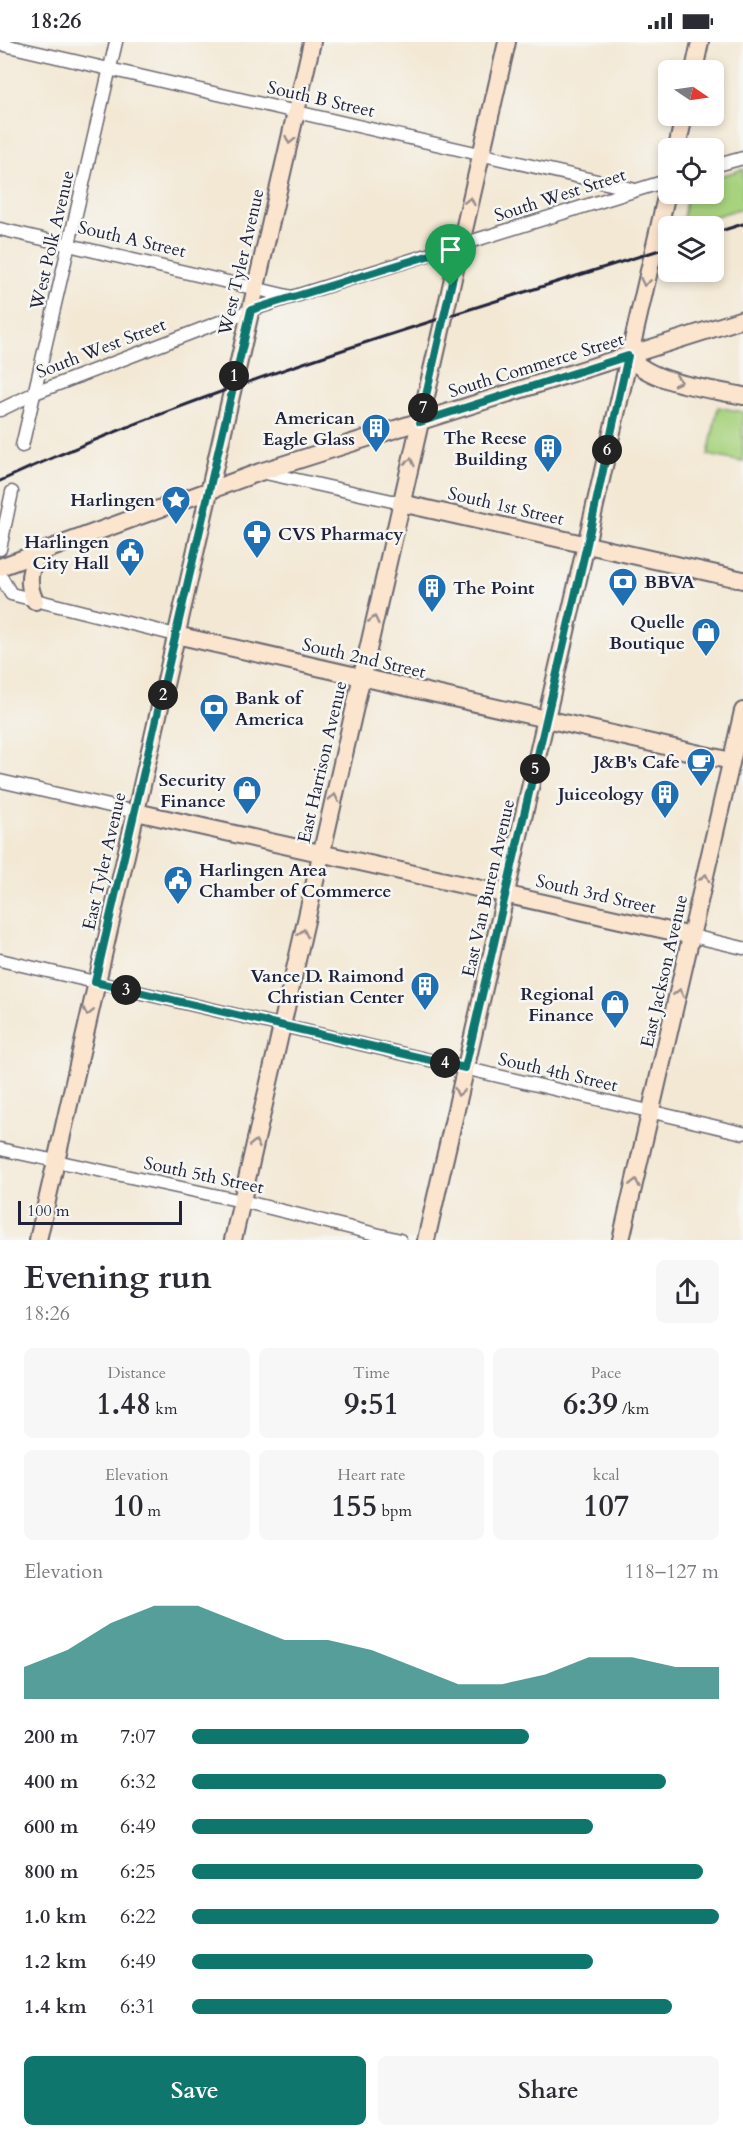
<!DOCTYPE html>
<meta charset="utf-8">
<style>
:root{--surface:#fff;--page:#f7f7f7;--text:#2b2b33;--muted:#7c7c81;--accent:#0f766e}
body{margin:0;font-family:Cardo,serif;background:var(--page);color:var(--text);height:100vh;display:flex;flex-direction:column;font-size:22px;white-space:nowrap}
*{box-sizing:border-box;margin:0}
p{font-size:20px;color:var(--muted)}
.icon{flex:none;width:33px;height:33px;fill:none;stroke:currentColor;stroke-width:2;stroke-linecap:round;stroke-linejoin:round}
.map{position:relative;height:1198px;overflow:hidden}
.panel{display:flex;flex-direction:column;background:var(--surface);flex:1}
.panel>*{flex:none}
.needle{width:39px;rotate:103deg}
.fabs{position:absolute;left:658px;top:18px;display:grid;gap:12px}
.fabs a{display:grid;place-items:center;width:66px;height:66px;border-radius:9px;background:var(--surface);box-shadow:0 3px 9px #0003;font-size:30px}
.scale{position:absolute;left:18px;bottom:15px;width:164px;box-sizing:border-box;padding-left:6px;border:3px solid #22223b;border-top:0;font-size:16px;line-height:21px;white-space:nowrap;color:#22223b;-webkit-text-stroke:4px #f6f6f2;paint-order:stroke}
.pin{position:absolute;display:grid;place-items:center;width:51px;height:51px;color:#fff;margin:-62px -26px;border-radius:50% 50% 50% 0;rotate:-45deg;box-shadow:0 0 6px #0007}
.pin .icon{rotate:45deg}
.km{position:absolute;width:30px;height:30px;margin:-15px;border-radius:50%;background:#222;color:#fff;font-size:16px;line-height:30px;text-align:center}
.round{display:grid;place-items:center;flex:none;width:63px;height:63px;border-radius:9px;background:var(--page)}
.head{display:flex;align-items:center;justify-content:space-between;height:102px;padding:0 24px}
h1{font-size:33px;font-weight:600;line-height:45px}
.figures{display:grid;grid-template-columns:repeat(3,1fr);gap:9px;height:102px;padding:6px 24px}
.figures div{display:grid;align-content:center;border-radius:9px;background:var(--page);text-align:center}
.figures b{font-size:30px;font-weight:600}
.figures small{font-size:16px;font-weight:400}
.figures p{font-size:16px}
.chart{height:168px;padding:12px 24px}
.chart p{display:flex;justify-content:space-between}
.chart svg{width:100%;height:108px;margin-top:6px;fill:var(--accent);opacity:.7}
.action{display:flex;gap:12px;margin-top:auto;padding:12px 24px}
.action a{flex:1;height:69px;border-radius:9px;background:var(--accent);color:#fff;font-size:24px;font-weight:600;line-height:69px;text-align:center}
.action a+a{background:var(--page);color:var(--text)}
ul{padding:0 24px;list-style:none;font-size:20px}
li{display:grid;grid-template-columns:96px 72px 1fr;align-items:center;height:45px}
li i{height:15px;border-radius:8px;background:var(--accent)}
.status{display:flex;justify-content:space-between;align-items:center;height:42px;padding:0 30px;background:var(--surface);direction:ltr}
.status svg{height:16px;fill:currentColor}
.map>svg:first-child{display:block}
.green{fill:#a7d27e;stroke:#647a5c;stroke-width:1.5}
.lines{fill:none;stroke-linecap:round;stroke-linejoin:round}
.street-casing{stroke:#6b6771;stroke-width:15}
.secondary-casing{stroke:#6b6771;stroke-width:20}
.street{stroke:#fff;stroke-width:12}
.secondary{stroke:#fbe5cf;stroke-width:16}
.rail{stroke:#22223b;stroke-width:3}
.oneway{stroke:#998d8c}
.route-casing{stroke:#fff;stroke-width:12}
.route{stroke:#0f766e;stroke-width:8}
.labels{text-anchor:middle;stroke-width:5;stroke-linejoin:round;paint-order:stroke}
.street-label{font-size:18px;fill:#22223b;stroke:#f6f6f2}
.poi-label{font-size:18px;font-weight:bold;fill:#22223b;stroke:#f6f6f2;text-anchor:end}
</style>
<div class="status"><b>18:26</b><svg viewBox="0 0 49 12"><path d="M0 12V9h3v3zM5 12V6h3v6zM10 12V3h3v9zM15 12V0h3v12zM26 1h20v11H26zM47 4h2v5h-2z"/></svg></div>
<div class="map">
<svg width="743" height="1198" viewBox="0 0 743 1198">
<rect width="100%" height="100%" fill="#f6f6f2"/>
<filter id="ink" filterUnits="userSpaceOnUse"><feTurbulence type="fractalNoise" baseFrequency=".0167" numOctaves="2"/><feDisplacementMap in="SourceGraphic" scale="12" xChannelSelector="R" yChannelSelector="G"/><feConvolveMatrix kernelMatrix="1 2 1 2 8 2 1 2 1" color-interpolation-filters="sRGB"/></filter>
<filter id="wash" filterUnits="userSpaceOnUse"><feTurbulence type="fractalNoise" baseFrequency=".008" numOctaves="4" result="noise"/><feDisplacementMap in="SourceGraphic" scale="24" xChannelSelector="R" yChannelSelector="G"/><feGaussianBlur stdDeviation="1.35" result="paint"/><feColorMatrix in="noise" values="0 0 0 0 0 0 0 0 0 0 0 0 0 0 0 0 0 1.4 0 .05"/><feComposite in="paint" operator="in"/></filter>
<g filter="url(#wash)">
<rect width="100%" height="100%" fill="#f3e8d4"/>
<g class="green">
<polygon points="743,127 743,166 682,184 687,152 714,152 714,136"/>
<polygon points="718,365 743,370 743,420 708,413"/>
</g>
</g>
<g filter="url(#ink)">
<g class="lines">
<g class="street-casing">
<g id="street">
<polyline points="0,2 632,147"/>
<polyline points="714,124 743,116"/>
<polyline points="0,187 292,255 669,138"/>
<polyline points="0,368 35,351 251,268 291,255"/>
<polyline points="22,404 116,0"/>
<polyline points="261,430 401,461"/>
<polyline points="0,507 12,450"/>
<polyline points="0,533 11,552 176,593"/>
<polyline points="0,739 136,770"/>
<polyline points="692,894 743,906"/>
<polyline points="0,918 743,1091"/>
<polyline points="0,1107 242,1159 400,1198"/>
</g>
</g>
<g class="secondary-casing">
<g id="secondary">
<polyline points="694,28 700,0"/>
<polyline points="677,106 684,74"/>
<path d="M628,314c24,28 79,32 115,40"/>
<polyline points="401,461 743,538"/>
<polyline points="0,525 260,430 743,277"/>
<path d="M35,559c-9,-18 -6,-34 6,-50"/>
<polyline points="176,593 731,719"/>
<polyline points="136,770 692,894"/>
<polyline points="38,1198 312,0"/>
<polyline points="233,1198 507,0"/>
<polyline points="426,1198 669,142"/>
<polyline points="621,1198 743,669"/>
</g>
</g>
<use href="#street" class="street"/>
<use href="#secondary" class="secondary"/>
<g class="rail">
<polyline points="714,191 743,182"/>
<path d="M0,439c215,-98 444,-163 669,-234"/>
</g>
</g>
<defs><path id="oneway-chevron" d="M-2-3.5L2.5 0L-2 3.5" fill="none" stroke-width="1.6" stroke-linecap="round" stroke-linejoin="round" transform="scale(1.5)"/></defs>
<g class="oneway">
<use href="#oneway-chevron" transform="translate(290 98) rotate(103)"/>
<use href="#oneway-chevron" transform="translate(470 159) rotate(-77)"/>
<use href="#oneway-chevron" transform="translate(645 240) rotate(103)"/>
<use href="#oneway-chevron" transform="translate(678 339) rotate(13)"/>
<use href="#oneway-chevron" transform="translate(410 420) rotate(-77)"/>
<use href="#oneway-chevron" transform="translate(374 578) rotate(-77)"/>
<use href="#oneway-chevron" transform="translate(334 756) rotate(-77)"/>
<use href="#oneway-chevron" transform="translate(705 836) rotate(-77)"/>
<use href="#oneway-chevron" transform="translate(303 891) rotate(-77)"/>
<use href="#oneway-chevron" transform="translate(679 951) rotate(-77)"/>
<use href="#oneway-chevron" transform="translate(88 970) rotate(103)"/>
<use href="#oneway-chevron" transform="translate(459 1050) rotate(103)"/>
<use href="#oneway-chevron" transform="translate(255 1102) rotate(-77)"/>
<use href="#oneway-chevron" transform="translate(635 1141) rotate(-77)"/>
</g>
</g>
<g class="lines" filter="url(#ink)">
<g class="route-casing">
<polygon id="route" points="460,204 420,380 628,314 587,502 465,1026 95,940 251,268"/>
</g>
<use href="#route" class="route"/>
</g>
<defs>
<g id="building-pin" transform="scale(1.5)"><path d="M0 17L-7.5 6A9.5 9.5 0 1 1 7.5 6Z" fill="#1f6fb2" stroke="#f6f6f2"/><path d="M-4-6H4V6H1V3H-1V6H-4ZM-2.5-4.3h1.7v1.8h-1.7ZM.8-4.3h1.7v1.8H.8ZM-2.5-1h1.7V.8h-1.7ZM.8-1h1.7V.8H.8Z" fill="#fff"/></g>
<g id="sight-pin" transform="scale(1.5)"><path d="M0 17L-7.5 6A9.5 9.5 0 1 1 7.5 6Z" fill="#1f6fb2" stroke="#f6f6f2"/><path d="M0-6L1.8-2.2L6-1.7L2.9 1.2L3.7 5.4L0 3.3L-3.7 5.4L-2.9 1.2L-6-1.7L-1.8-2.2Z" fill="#fff"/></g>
<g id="pharmacy-pin" transform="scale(1.5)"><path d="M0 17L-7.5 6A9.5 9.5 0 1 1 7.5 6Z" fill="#1f6fb2" stroke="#f6f6f2"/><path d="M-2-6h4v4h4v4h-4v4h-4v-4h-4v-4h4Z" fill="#fff"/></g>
<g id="civic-pin" transform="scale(1.5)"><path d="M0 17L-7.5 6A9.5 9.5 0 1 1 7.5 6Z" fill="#1f6fb2" stroke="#f6f6f2"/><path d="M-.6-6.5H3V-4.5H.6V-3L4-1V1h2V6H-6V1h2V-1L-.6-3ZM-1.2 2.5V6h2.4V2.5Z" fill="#fff"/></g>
<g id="bank-pin" transform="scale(1.5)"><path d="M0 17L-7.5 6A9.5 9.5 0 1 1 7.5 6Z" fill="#1f6fb2" stroke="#f6f6f2"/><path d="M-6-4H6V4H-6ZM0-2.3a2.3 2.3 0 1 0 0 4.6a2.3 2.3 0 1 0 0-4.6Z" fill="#fff"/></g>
<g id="shop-pin" transform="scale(1.5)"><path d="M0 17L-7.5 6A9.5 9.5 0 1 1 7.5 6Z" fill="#1f6fb2" stroke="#f6f6f2"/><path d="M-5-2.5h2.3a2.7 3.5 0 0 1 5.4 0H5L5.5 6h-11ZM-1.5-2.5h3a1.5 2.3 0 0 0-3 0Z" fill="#fff"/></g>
<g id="cafe-pin" transform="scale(1.5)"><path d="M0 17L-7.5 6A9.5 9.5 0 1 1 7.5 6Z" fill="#1f6fb2" stroke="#f6f6f2"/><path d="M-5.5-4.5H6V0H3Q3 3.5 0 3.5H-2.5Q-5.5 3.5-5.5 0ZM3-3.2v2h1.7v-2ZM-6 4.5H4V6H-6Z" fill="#fff"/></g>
</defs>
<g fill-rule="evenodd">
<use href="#building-pin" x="376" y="386"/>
<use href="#building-pin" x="548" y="406"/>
<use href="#sight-pin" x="176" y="458"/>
<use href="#pharmacy-pin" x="257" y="492"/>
<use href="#civic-pin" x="130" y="510"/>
<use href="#bank-pin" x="623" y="540"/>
<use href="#building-pin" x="432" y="546"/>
<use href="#shop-pin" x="706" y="590"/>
<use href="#bank-pin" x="214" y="666"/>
<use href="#cafe-pin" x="701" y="720"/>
<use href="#shop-pin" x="247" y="748"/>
<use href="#building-pin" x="665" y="752"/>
<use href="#civic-pin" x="178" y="838"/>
<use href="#building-pin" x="425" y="944"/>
<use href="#shop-pin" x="615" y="962"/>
</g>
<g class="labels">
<g class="street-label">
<text transform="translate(321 57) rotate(13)" y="6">South B Street</text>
<text transform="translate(560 153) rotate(-18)" y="6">South West Street</text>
<text transform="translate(132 197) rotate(13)" y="6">South A Street</text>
<text transform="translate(52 198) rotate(-77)" y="6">West Polk Avenue</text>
<text transform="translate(241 220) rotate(-77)" y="6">West Tyler Avenue</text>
<text transform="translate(101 306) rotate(-21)" y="6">South West Street</text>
<text transform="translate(536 323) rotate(-17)" y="6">South Commerce Street</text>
<text transform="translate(506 464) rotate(13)" y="6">South 1st Street</text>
<text transform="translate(364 616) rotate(13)" y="6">South 2nd Street</text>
<text transform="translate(322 720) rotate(-77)" y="6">East Harrison Avenue</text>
<text transform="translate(104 819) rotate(-77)" y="6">East Tyler Avenue</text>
<text transform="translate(488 846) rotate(-77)" y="6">East Van Buren Avenue</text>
<text transform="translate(596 852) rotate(13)" y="6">South 3rd Street</text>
<text transform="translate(664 929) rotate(-77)" y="6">East Jackson Avenue</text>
<text transform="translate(558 1030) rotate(13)" y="6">South 4th Street</text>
<text transform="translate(204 1133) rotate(12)" y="6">South 5th Street</text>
</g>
<g class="poi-label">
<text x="355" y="382">American<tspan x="355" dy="21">Eagle Glass</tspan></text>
<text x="527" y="402">The Reese<tspan x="527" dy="21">Building</tspan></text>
<text x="155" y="464">Harlingen</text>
<text x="278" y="498" text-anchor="start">CVS Pharmacy</text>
<text x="109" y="506">Harlingen<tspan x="109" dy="21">City Hall</tspan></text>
<text x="644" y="546" text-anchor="start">BBVA</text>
<text x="453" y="552" text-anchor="start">The Point</text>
<text x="685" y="586">Quelle<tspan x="685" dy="21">Boutique</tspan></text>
<text x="235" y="662" text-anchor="start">Bank of<tspan x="235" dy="21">America</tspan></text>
<text x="680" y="726">J&amp;B's Cafe</text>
<text x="226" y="744">Security<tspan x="226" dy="21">Finance</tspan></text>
<text x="644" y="758">Juiceology</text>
<text x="199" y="834" text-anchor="start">Harlingen Area<tspan x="199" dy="21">Chamber of Commerce</tspan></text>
<text x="404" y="940">Vance D. Raimond<tspan x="404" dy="21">Christian Center</tspan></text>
<text x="594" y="958">Regional<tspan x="594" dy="21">Finance</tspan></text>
</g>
</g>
</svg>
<div class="fabs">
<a><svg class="needle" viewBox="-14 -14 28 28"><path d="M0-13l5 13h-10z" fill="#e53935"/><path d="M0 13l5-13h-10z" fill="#7c7c81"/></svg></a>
<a><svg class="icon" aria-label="locate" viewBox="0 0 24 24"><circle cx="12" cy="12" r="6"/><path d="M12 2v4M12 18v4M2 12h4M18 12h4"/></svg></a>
<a><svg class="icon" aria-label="layers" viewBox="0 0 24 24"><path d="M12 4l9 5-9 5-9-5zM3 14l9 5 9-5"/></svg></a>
</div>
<div class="scale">100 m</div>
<div class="pin" style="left:451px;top:244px;background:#1e9e55"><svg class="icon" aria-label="arrive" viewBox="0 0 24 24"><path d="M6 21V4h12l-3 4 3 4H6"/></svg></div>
<b class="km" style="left:234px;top:334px">1</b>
<b class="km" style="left:163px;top:653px">2</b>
<b class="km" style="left:126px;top:948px">3</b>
<b class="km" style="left:445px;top:1021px">4</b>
<b class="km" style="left:535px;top:727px">5</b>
<b class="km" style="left:607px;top:408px">6</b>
<b class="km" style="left:423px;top:366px">7</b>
</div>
<section class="panel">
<div class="head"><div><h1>Evening run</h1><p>18:26</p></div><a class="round"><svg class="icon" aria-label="share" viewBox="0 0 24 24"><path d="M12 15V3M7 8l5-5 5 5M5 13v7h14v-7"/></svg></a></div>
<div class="figures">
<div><p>Distance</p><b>1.48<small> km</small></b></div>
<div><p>Time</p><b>9:51</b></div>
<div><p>Pace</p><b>6:39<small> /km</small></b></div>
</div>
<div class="figures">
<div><p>Elevation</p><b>10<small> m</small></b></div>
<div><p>Heart rate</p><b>155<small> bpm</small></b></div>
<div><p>kcal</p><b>107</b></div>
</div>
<div class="chart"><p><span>Elevation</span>118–127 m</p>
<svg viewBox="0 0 160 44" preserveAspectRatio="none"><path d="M0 44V31L10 24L20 13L30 6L40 6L50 13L60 20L70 20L80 24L90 31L100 38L110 38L120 34L130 27L140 27L150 31L160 31V44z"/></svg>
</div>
<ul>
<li><b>200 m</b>7:07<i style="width:64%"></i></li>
<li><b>400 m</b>6:32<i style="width:90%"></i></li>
<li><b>600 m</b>6:49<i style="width:76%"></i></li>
<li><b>800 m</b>6:25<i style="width:97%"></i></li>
<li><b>1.0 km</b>6:22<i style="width:100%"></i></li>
<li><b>1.2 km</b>6:49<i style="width:76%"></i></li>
<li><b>1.4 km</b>6:31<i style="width:91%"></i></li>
</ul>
<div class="action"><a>Save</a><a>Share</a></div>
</section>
